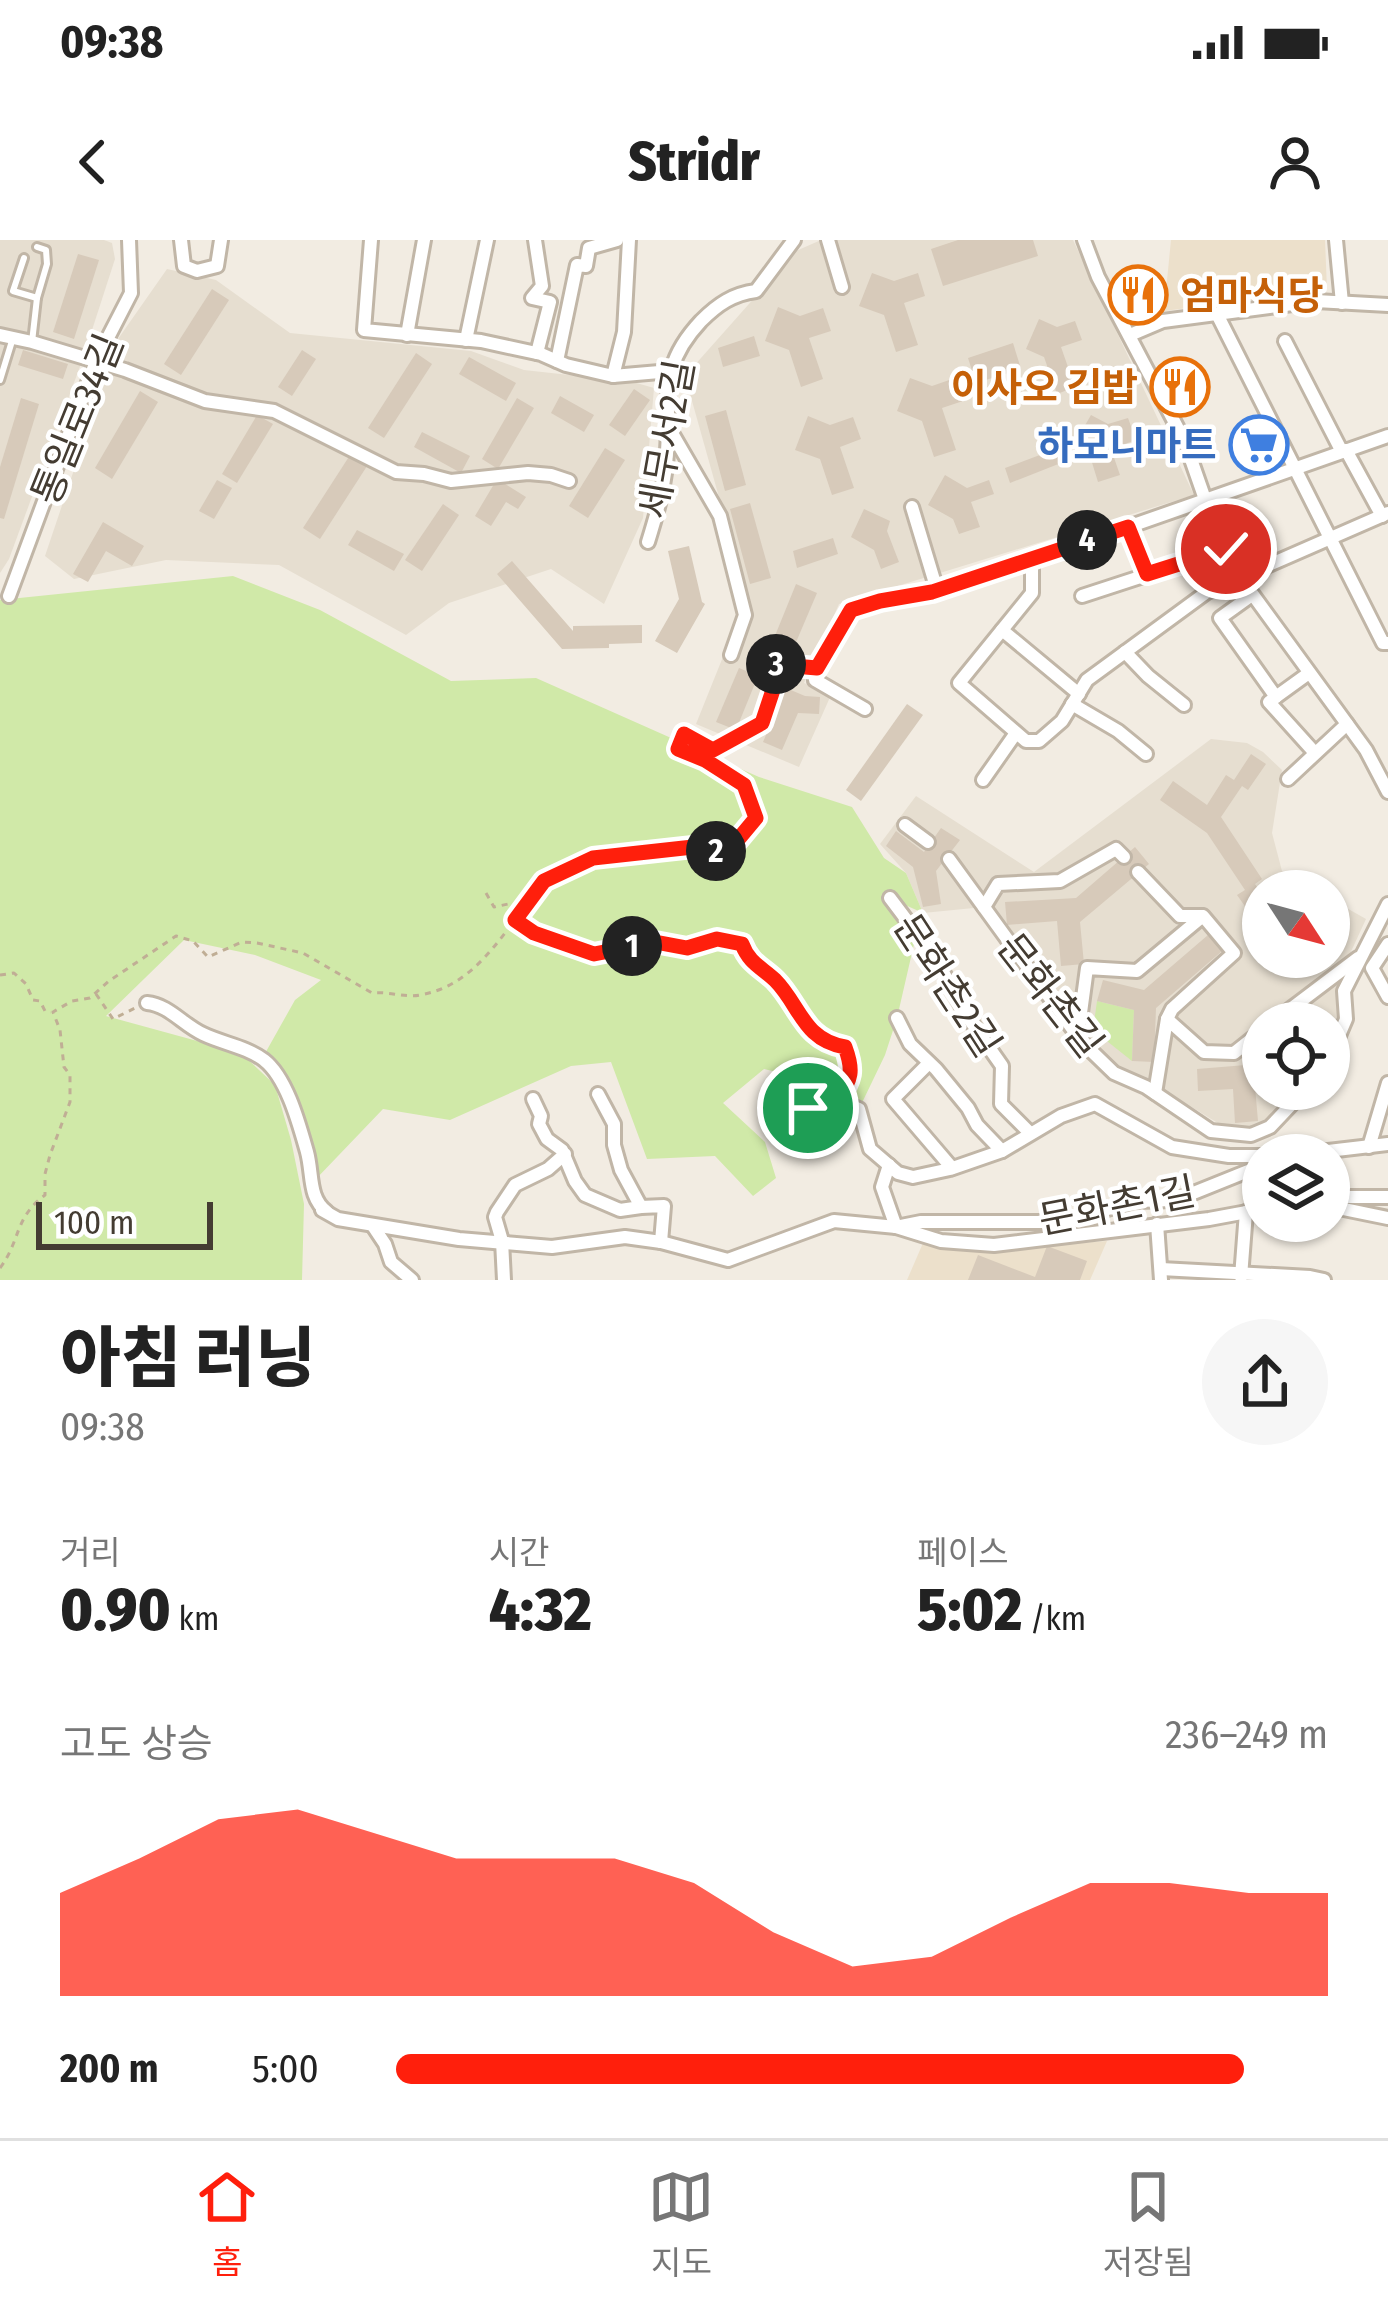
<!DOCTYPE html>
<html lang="ko">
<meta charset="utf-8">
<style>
:root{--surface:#fff;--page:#f6f6f6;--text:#222;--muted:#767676;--line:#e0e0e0;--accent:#ff1f0c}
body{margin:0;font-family:"Fira Sans Condensed","Noto Sans KR",sans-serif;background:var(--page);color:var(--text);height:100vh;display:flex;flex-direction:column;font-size:45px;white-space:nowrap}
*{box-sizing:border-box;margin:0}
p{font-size:39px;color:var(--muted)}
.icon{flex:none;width:66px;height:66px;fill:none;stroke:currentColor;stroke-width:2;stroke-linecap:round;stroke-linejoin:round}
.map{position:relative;height:1040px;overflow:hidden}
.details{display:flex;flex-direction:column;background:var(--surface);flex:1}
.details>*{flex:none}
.needle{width:78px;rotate:126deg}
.tools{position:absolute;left:1242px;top:630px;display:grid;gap:24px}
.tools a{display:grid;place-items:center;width:108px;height:108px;border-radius:50%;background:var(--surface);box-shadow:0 3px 9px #0004;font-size:60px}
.scale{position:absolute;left:36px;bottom:30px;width:177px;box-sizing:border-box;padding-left:12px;border:6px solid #443c32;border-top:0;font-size:33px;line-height:42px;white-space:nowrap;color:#443c32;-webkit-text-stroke:9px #fff;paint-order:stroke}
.pin{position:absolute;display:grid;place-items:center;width:102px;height:102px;color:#fff;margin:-51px;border:6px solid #fff;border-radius:50%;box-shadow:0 3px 12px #0007}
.km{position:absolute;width:60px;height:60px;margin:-30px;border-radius:50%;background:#222;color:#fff;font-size:33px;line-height:60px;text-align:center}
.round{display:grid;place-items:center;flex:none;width:126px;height:126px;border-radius:63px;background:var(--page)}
.overview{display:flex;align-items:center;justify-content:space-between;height:204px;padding:0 60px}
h1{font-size:66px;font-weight:800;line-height:90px}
.metrics{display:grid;grid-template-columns:repeat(3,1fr);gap:18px;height:204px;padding:12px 60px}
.metrics div{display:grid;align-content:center}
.metrics b{font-size:60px;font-weight:800}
.metrics small{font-size:33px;font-weight:400}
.metrics p{font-size:33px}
.chart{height:336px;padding:24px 60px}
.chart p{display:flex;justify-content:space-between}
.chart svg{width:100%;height:216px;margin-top:12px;fill:var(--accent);opacity:.7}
ul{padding:0 60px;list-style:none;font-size:39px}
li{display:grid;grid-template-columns:192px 144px 1fr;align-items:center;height:90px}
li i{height:30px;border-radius:15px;background:var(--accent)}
.status{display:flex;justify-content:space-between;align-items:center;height:84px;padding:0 60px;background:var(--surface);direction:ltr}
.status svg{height:33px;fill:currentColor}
header{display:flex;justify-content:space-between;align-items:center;height:156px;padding:0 60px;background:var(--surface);font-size:54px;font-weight:800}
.menu{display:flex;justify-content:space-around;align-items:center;height:168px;border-top:3px solid var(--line);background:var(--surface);font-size:33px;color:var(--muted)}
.menu a{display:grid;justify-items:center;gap:6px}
.menu .active{color:var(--accent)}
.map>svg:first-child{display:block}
.residential{fill:#e6ded0}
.education{fill:#ece0cb}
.green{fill:#d0e9a8}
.building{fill:#d7caba}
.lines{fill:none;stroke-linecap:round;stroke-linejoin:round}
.lane-casing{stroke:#c1b6a7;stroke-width:12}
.street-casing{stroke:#c1b6a7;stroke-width:18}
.path{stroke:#c0ae95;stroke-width:3;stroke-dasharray:6 6;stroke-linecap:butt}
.lane{stroke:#fff;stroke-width:6}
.street{stroke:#fff;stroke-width:12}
.route-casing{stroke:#fff;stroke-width:24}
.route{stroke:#ff1f0c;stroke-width:15}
.labels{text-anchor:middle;stroke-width:9;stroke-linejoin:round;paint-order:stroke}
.food-label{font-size:39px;font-weight:bold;fill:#c56008;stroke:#fff;text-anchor:start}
.street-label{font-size:39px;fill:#443c32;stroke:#fff}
.shop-label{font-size:39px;font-weight:bold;fill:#366cbe;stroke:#fff;text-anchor:end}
</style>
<div class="status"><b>09:38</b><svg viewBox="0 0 49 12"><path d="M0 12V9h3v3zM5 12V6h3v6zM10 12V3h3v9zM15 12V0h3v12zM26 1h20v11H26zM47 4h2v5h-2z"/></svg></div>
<header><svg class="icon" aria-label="back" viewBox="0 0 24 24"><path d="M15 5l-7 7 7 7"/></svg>Stridr<svg class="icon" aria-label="person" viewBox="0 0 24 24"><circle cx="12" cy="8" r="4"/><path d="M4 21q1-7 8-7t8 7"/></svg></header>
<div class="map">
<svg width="1388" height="1040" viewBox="0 0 1388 1040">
<rect width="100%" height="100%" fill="#f2ece2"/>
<g class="residential">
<polygon points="0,0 104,0 112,3 115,19 82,121 9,319 0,333"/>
<polygon points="821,0 1073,0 1194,255 839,364 804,443 831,455 799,527 696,484 747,357 685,136 796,11"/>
<polygon points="167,29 216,40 290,93 471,111 524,130 633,142 654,148 643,278 604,364 551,329 449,363 406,395 279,325 166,320 74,339 45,316 118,99"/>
<polygon points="1211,499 1247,503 1263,512 1282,530 1272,593 1282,631 1318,651 1263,651 1263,717 1329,717 1329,658 1366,679 1343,729 1336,753 1339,782 1329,804 1329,783 1263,783 1263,849 1295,849 1267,883 1253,887 1221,885 1159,847 1119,828 1085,798 984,667 923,673 906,633 880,604 916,556 1034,632"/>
</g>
<g class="education">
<polygon points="1171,0 1325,0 1327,50 1164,71"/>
<polygon points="1107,1001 1090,1040 907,1040 923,1003 996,1009"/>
</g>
<g class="green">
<polygon points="233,336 320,370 451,441 536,438 759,537 852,567 884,618 906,633 923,673 894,660 917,691 897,778 885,815 859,869 842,862 851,829 830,845 764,829 723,863 765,902 776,938 753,956 715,916 647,919 611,822 571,826 450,880 383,869 315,940 311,914 263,817 295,760 321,740 255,715 184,700 106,776 241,813 275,845 291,900 304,964 302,1040 0,1040 0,360"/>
<polygon points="1097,761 1134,770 1132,821 1093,790"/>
</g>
<g class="building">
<polygon points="958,0 1033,0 1038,16 943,46 931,9"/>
<polygon points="78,14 99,20 74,99 53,92"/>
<polygon points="872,33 894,41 918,33 925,56 904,63 918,105 896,112 884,75 859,66"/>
<polygon points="212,49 229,60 181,135 164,124"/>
<polygon points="778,67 800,76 823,68 831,91 809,98 823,139 801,147 789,110 765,101"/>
<polygon points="1039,79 1057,87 1075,81 1082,100 1061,107 1075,147 1057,154 1044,117 1026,109"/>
<polygon points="754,96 760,116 723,127 718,108"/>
<polygon points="1013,103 1021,129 976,143 968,118"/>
<polygon points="23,110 68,124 63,139 18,125"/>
<polygon points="302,110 316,119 292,156 278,147"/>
<polygon points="416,113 432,124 384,198 368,188"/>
<polygon points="469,117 516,143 506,161 459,134"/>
<polygon points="910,138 932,146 955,138 963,161 942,168 956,210 934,217 922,181 897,171"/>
<polygon points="634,149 650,160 625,196 609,185"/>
<polygon points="140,151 158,162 112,239 95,228"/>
<polygon points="560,156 594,175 584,192 551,173"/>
<polygon points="21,158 39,164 4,279 0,278 0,227"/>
<polygon points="517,158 534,168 498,229 482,219"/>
<polygon points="726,170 746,245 725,251 705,176"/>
<polygon points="257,175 273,184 237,243 222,234"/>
<polygon points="1091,175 1108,184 1128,178 1136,200 1111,209 1120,235 1098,242 1090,216 1073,206"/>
<polygon points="808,176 830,185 853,177 861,199 840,207 854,248 832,255 820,219 795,210"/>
<polygon points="422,192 470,216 461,233 414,207"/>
<polygon points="1061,207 1066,221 1010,243 1005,228"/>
<polygon points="605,208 625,220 588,278 569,266"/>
<polygon points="352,212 369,223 320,299 303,288"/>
<polygon points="945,235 967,248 989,240 994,254 971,262 980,287 959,294 953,279 928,265"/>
<polygon points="497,239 526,257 518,269 506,262 491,286 475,276"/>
<polygon points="217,240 232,248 214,279 199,271"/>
<polygon points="750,263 771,338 750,344 730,269"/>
<polygon points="443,264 459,275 422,331 405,320"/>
<polygon points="864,269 890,281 887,291 899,322 881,329 874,310 851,297"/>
<polygon points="103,282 144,306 132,326 106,311 88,342 73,334"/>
<polygon points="357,290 404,314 394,331 348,305"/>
<polygon points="833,298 838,314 797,328 793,311"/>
<polygon points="689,306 702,362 705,364 677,413 655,401 679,359 668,311"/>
<polygon points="512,321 573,391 573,386 642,385 642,403 609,404 609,408 562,409 497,334"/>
<polygon points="796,344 817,353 788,421 768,413"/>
<polygon points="739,428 758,436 736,490 716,482"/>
<polygon points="786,448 805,456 820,457 819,474 798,473 782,510 763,502"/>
<polygon points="907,464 923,475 861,561 846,550"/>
<polygon points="1251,514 1266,524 1248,550 1242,546 1221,577 1262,639 1255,644 1263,656 1263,683 1259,686 1237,655 1245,650 1207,593 1160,560 1173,541 1207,565 1226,535 1234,540"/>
<polygon points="941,588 960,600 936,631 941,664 923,667 913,627 886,606 896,591 924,612"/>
<polygon points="1135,607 1149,624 1080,682 1084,724 1061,726 1057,681 1007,685 1005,662 1076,658"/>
<polygon points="1208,695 1222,711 1156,768 1154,822 1132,821 1134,770 1097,761 1103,740 1144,750"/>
<polygon points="1263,810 1263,840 1255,847 1258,881 1235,883 1233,849 1198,851 1197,829 1246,825"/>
<polygon points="1047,1006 1087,1021 1080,1040 968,1040 978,1015 1035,1037"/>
</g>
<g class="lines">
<g class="lane-casing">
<g id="lane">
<polyline points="24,18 13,51 37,58"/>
<polyline points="32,102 37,58 47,24 46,10 37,7"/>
<polyline points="0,140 12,101"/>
<polyline points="762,483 774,447 759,423 814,427"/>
</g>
</g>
<g class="street-casing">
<g id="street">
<polyline points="181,0 184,26 197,31 217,26 221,0"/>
<polyline points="371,0 364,90 481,101 541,114 566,125 613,136 671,131"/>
<polyline points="535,0 542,46 532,58 550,62 537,113"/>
<polyline points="828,0 842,47"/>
<polyline points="1084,0 1098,37 1185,202 1215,288 1240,337 1366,510 1388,552"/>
<polyline points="1336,0 1342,63"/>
<polyline points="1217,74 1383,403 1388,403"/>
<polyline points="0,95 32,102 125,130 205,161 274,171 396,232 424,234 451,241 528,233 551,235 569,241"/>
<polyline points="407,95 424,0"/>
<polyline points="1130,95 1163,81 1316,61 1388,65"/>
<polyline points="466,100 487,0"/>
<polyline points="1285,101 1342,212"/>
<polyline points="557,121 577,25 586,26 589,8 617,0"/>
<polyline points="613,136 624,92 629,0"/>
<polyline points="669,188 720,276 745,375 731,415"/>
<polyline points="1346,210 1382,276"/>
<polyline points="912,267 937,350"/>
<polyline points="1128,287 1147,335"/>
<path d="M648,302c9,-29 18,-60 19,-91 4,-57 -9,-84 34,-130 17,-17 32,-27 55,-30l38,-51"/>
<polyline points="1032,318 1032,353 959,443 1026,501 1039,501 1062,481 1087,440 1207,352 1388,273"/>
<polyline points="1252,355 1220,378 1276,457"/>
<polyline points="9,356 96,121 131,53 129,0"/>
<polyline points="1082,356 1226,309"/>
<polyline points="1002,390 1079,454"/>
<polyline points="1125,412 1148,436 1184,465"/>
<polyline points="1309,433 1269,462 1315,513"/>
<polyline points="1072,464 1118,491 1146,514"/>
<polyline points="865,469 815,440 817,427 851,371 879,361 932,351 1128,287 1388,196"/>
<polyline points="1288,539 1347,484"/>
<polyline points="983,540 1016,493"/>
<polyline points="905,585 928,602"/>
<polyline points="949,619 1082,802 1114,833 1146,847 1211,891 1251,895 1270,887 1306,849"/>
<polyline points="1138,632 1180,676 1202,676"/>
<polyline points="890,658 936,719 967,776 1002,826 1001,864 1030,893"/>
<polyline points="984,667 998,644 1060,641 1116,609 1124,617"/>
<polyline points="1388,704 1372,728 1388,757"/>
<path d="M147,763c22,2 36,22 56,31 21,10 42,12 61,26 23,18 35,64 43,92 6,22 1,46 20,60"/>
<polyline points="897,778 910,804 936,829 968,868 977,885 1002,911"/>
<polyline points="1272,783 1358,718"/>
<polyline points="1078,795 1087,728 1137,731 1203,676 1234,713 1172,769 1167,779"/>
<polyline points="1329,819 1346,779 1344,751 1388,664"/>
<polyline points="929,823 893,859 952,928"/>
<polyline points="1155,853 1167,779 1204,812 1234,813 1263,790"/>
<polyline points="598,854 614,884 614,905 621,930 641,967 664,966 661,1002"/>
<polyline points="533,859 541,876 539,884 547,899 562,910 575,941 585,955 620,970 641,967"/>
<polyline points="808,868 842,862 859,869 870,909 898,933 913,937 950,929 1002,911 1061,876 1095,864 1172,907 1229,916 1263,916"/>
<polyline points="1369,907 1388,843"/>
<polyline points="1294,915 1388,904"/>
<polyline points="889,925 882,947 896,987 921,982 1065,982 1134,961 1176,960 1263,925"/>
<polyline points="1329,957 1388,957"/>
<polyline points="1329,966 1388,978"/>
<polyline points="322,970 338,979 459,999 552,1007 625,997 661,1002 728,1020 834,981 896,987 941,1001 994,1005 1209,979 1263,969"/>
<polyline points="1157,984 1161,1040"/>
<polyline points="373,986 385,1004 391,1022 412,1040"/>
<polyline points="1161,1029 1310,1037 1324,1040"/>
<polyline points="1241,1037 1246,972"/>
<polyline points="504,1040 502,1001 495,977 497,972 515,945 548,929 565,914"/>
</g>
</g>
<g class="path">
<polyline points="486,653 494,667 508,664 519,671"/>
<polyline points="516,678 544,641 593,618 693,607 705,613 737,602 756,577 744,545 705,520 678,509 684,494 713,510 755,487"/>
<polyline points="0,735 14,733 26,744 33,760 40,761 45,771 51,772"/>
<polyline points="96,754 113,779 137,767"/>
<path d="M0,1028c21,-28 14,-50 45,-73v-21l5,-19 20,-53v-27l-6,-8 -4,-37 -7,-18 19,-11 18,-3 19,-17 67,-45 17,5 15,16 34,-15 15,1 46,10 69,40c16,-2 32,5 48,2 45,-8 69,-41 95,-75l19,13 60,21 61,-12 32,6 30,-9 25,5c7,19 19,23 33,36 25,25 27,59 71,67 7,21 8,26 -4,45"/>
</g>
<use href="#lane" class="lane"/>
<use href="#street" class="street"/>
</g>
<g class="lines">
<g class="route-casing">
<path id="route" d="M808,868l28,-5c14,-24 19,-29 9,-56 -42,-7 -45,-42 -70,-67 -14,-13 -26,-17 -33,-36l-25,-5 -30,9 -32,-6 -61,12 -60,-21 -19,-13 29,-39 49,-23 100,-11 12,6 31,-11 20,-24 -12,-33 -39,-25 -27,-11 6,-15 29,16 49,-27 12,-36 -15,-24 58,5 34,-58 29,-9 52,-9 196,-65 19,47 79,-25"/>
</g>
<use href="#route" class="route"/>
</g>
<defs>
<g id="restaurant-ring" transform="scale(3)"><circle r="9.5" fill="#fff" stroke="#e8710a" stroke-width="1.5"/><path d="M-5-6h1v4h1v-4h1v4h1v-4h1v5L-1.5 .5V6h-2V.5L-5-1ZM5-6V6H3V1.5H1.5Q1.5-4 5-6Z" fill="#e8710a"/></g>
<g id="supermarket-ring" transform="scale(3)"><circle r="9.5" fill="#fff" stroke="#3f7fe0" stroke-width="1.5"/><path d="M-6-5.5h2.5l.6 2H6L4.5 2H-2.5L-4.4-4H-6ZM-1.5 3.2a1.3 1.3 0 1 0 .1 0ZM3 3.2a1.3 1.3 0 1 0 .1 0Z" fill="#3f7fe0"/></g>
</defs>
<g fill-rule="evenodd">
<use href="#restaurant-ring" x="1138" y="55"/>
<use href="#restaurant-ring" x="1180" y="147"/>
<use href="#supermarket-ring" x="1259" y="205"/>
</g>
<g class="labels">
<g class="food-label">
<text x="1180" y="69">엄마식당</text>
<text x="1138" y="161" text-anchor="end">이사오 김밥</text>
</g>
<g class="street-label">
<text transform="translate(77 179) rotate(-68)" y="14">통일로34길</text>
<text transform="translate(666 199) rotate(-80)" y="14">세무서2길</text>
<text transform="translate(948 745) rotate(57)" y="14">문화촌2길</text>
<text transform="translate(1051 755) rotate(52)" y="14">문화촌길</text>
<text transform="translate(1117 965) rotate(-11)" y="14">문화촌1길</text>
</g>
<g class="shop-label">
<text x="1217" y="219">하모니마트</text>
</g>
</g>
</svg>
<div class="tools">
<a><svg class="needle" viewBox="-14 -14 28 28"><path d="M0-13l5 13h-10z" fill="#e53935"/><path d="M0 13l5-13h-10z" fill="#767676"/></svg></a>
<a><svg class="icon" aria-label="locate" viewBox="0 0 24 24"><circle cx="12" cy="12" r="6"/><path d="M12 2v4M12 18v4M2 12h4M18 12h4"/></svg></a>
<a><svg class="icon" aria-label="layers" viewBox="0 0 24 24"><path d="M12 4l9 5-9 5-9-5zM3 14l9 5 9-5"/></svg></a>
</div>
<div class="scale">100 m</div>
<div class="pin" style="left:808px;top:868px;background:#1e9e55"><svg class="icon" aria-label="arrive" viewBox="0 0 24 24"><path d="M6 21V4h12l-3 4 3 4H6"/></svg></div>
<div class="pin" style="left:1226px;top:309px;background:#d93025"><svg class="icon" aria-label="check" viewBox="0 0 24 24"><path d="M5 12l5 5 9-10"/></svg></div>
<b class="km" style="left:632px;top:706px">1</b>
<b class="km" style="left:716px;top:611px">2</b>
<b class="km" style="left:776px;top:424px">3</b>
<b class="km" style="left:1087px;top:300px">4</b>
</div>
<section class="details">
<div class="overview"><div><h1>아침 러닝</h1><p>09:38</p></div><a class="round"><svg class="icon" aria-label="share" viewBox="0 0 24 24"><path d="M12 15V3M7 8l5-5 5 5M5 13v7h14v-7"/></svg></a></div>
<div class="metrics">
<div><p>거리</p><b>0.90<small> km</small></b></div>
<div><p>시간</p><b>4:32</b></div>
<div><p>페이스</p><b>5:02<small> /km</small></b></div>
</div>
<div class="chart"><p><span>고도 상승</span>236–249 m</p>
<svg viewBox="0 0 160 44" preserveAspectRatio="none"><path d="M0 44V23L10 16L20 8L30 6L40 11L50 16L60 16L70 16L80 21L90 31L100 38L110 36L120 28L130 21L140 21L150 23L160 23V44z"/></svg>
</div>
<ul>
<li><b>200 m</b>5:00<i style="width:91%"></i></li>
</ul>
</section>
<nav class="menu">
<a class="active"><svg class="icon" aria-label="home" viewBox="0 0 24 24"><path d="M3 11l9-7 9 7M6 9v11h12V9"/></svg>홈</a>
<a><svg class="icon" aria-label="map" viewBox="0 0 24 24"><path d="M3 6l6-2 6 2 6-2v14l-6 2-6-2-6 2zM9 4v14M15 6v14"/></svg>지도</a>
<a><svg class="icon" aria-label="saved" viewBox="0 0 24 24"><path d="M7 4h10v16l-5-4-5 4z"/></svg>저장됨</a>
</nav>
